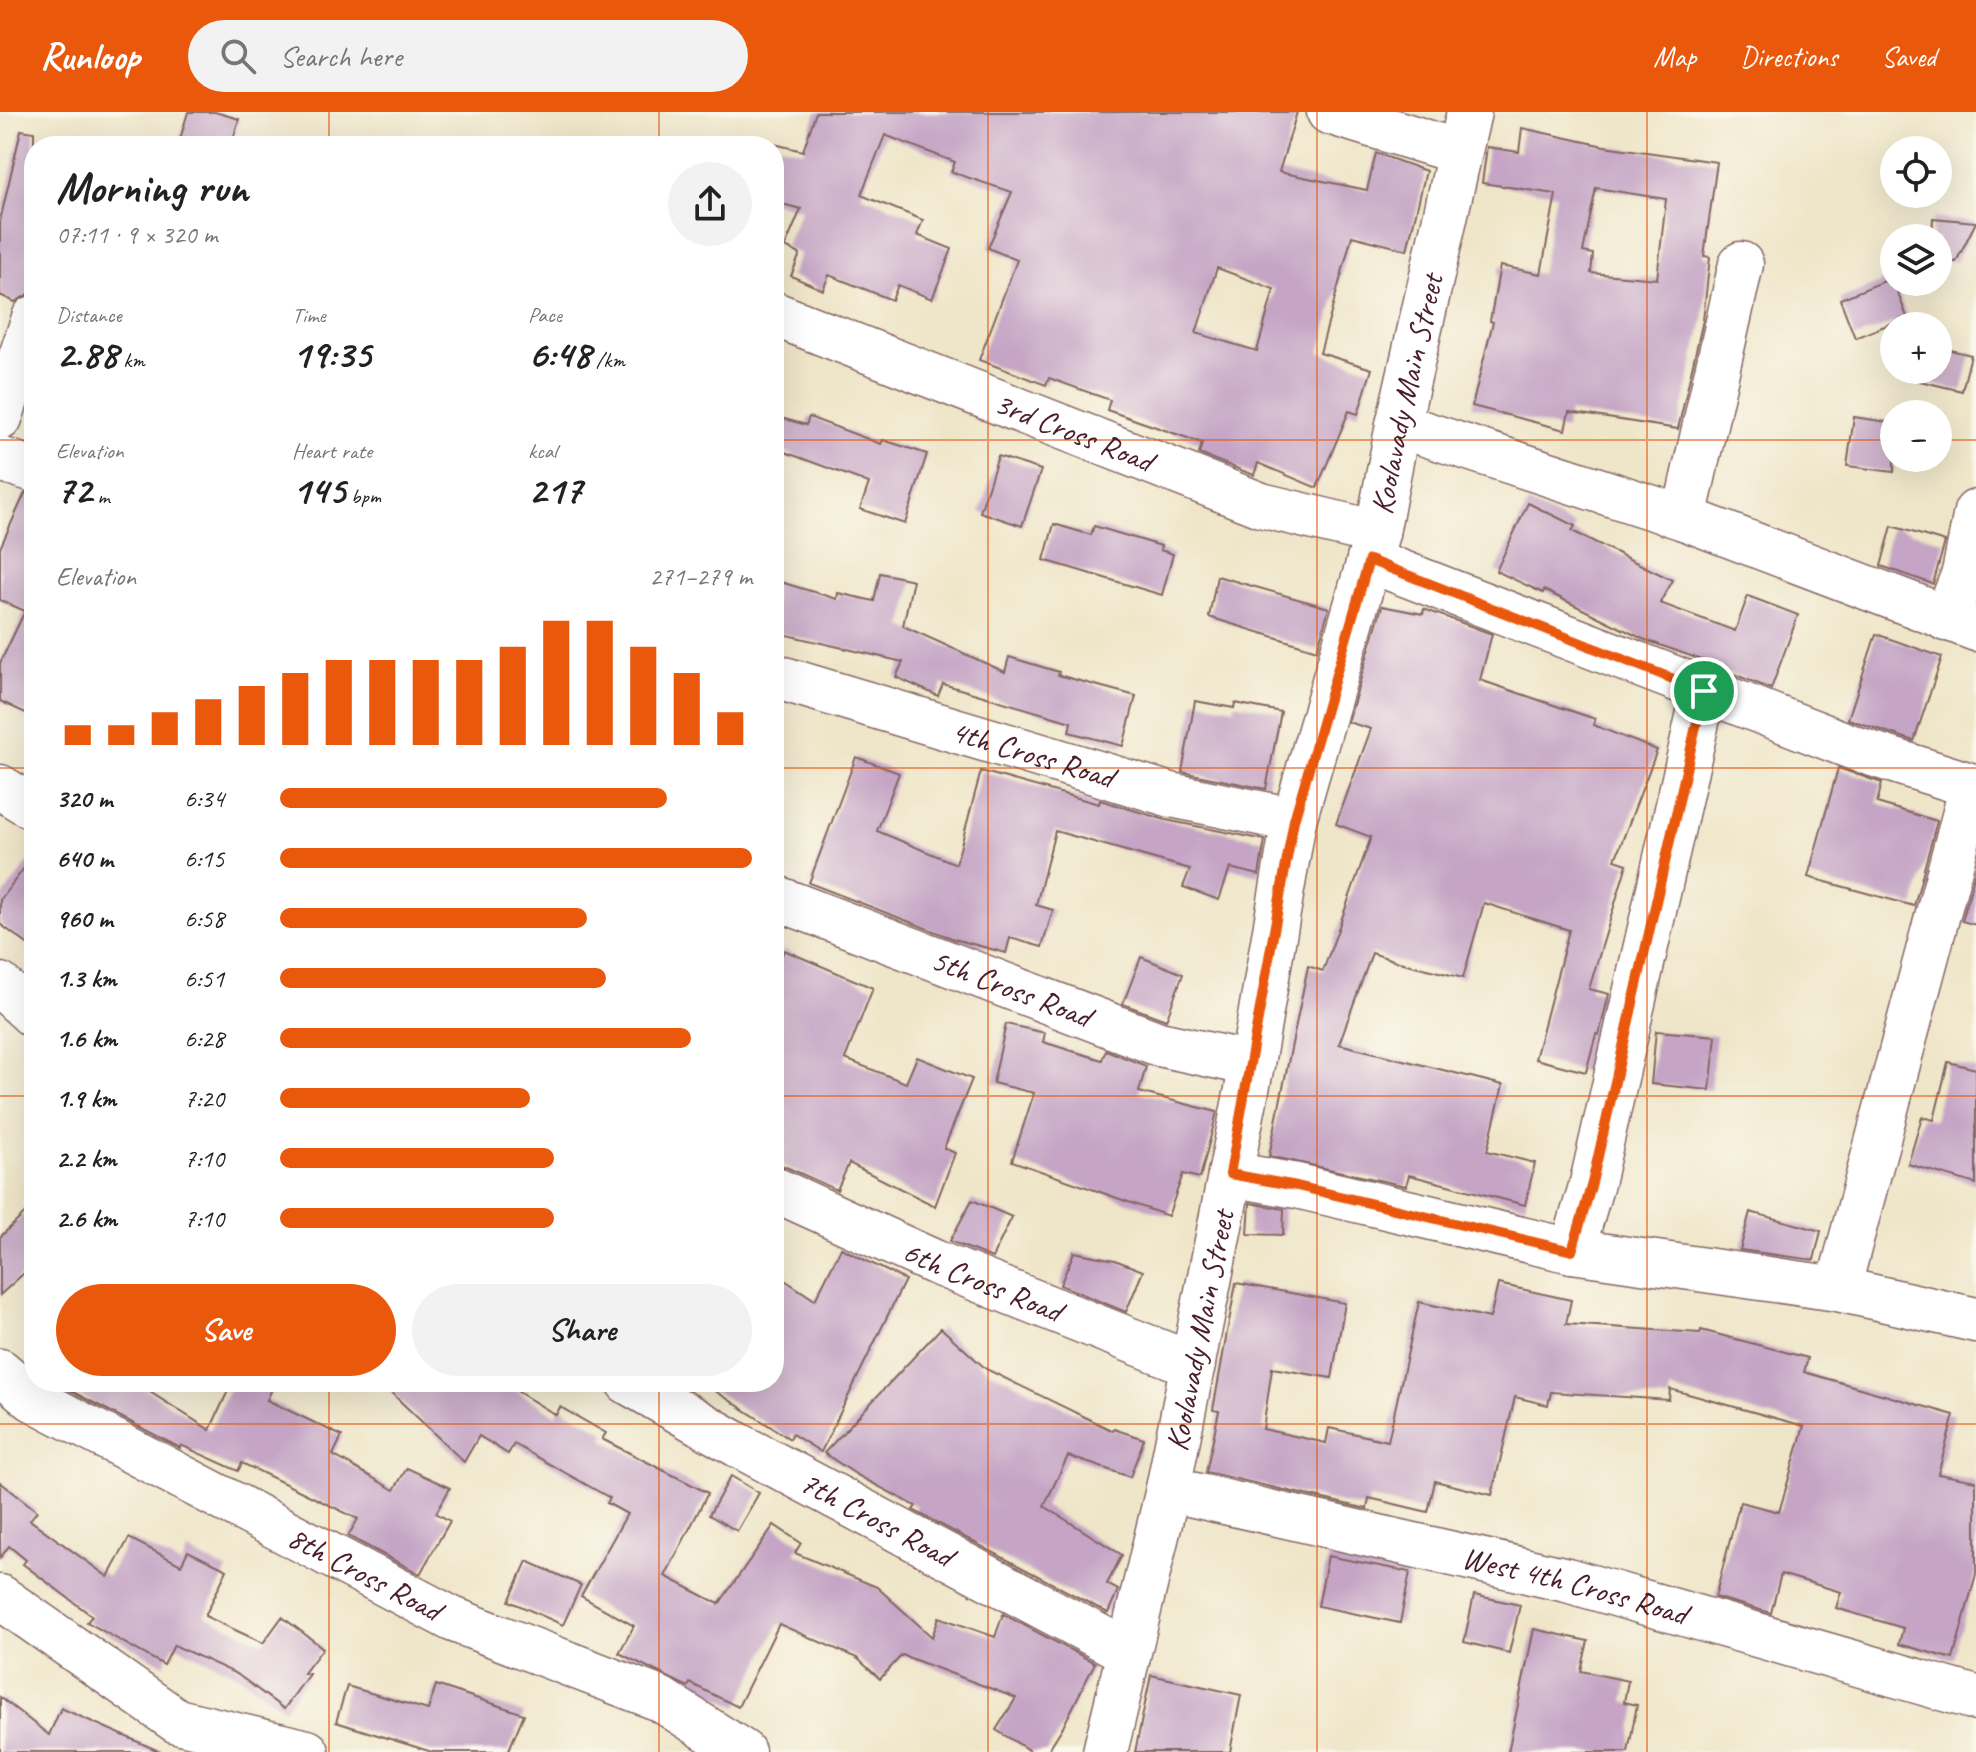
<!DOCTYPE html>
<meta charset="utf-8">
<style>
:root{--surface:#fff;--page:#f2f2f2;--text:#222;--muted:#767676;--accent:#ea580c}
body{margin:0;font-family:Caveat,sans-serif;background:var(--page);color:var(--text);height:100vh;display:flex;flex-direction:column;font-size:30px;white-space:nowrap}
*{box-sizing:border-box;margin:0}
p{font-size:26px;color:var(--muted)}
.icon{flex:none;width:44px;height:44px;fill:none;stroke:currentColor;stroke-width:2;stroke-linecap:round;stroke-linejoin:round}
.map{position:relative;flex:1;overflow:hidden}
.drawer{position:absolute;left:24px;top:24px;width:760px;height:1256px;display:flex;flex-direction:column;background:var(--surface);border-radius:32px;box-shadow:0 8px 32px #0002}
.drawer>*{flex:none}
.controls{position:absolute;left:1880px;top:24px;display:grid;gap:16px}
.controls a{display:grid;place-items:center;width:72px;height:72px;border-radius:50%;background:var(--surface);box-shadow:0 8px 32px #0002;font-size:40px}
.pin{position:absolute;display:grid;place-items:center;width:68px;height:68px;color:#fff;margin:-34px;border:4px solid #fff;border-radius:50%;box-shadow:0 2px 8px #0007}
.round{display:grid;place-items:center;flex:none;width:84px;height:84px;border-radius:42px;background:var(--page)}
.head{display:flex;align-items:center;justify-content:space-between;height:136px;padding:0 32px}
h1{font-size:44px;font-weight:600;line-height:60px}
.metrics{display:grid;grid-template-columns:repeat(3,1fr);gap:12px;height:136px;padding:8px 32px}
.metrics div{display:grid;align-content:center}
.metrics b{font-size:40px;font-weight:600}
.metrics small{font-size:22px;font-weight:400}
.metrics p{font-size:22px}
.chart{height:224px;padding:16px 32px}
.chart p{display:flex;justify-content:space-between}
.chart svg{width:100%;height:144px;margin-top:8px;stroke:var(--accent);stroke-width:6}
.action{display:flex;gap:16px;margin-top:auto;padding:16px 32px}
.action a{flex:1;height:92px;border-radius:48px;background:var(--accent);color:#fff;font-size:32px;font-weight:600;line-height:92px;text-align:center}
.action a+a{background:var(--page);color:var(--text)}
ul{padding:0 32px;list-style:none;font-size:26px}
li{display:grid;grid-template-columns:128px 96px 1fr;align-items:center;height:60px}
li i{height:20px;border-radius:10px;background:var(--accent)}
header{display:flex;align-items:center;gap:48px;box-sizing:border-box;height:112px;padding:0 40px;background:var(--accent);color:#fff}
header strong{font-size:38px}
nav{display:flex;gap:44px;margin-inline-start:auto;font-size:28px}
.search{width:560px;height:72px;background:var(--page);display:flex;align-items:center;gap:20px;box-sizing:border-box;padding:0 28px;border-radius:44px;color:var(--muted);font-size:30px}
.map>svg:first-child{display:block}
.building{fill:#c5a4c5;fill-rule:evenodd}
.lines{fill:none;stroke-linecap:round;stroke-linejoin:round}
.minor-casing{stroke:#846562;stroke-width:47}
.major-casing{stroke:#846562;stroke-width:47}
.minor{stroke:#fff;stroke-width:44}
.major{stroke:#fff;stroke-width:44}
.route-casing{stroke:#fff;stroke-width:16}
.route{stroke:#ea580c;stroke-width:10}
.grid{fill:none;stroke:#e0560e;stroke-width:2;stroke-opacity:0.55}
.labels{text-anchor:middle;stroke-width:6;stroke-linejoin:round;paint-order:stroke}
.street-label{font-size:32px;fill:#4a1f2b;stroke:#fbf7ec}
</style>
<header>
<strong>Runloop</strong>
<div class="search"><svg class="icon" aria-label="search" viewBox="0 0 24 24"><circle cx="10" cy="10" r="6"/><path d="M15 15l6 6"/></svg>Search here</div>
<nav><a>Map</a><a>Directions</a><a>Saved</a></nav>
</header>
<div class="map">
<svg width="1976" height="1640" viewBox="0 0 1976 1640">
<rect width="100%" height="100%" fill="#fbf7ec"/>
<filter id="ink" filterUnits="userSpaceOnUse"><feTurbulence type="fractalNoise" baseFrequency=".0125" numOctaves="2"/><feDisplacementMap in="SourceGraphic" scale="16" xChannelSelector="R" yChannelSelector="G"/><feConvolveMatrix kernelMatrix="1 2 1 2 8 2 1 2 1" color-interpolation-filters="sRGB"/></filter>
<filter id="wash" filterUnits="userSpaceOnUse"><feTurbulence type="fractalNoise" baseFrequency=".006" numOctaves="4" result="noise"/><feDisplacementMap in="SourceGraphic" scale="32" xChannelSelector="R" yChannelSelector="G"/><feGaussianBlur stdDeviation="1.8" result="paint"/><feColorMatrix in="noise" values="0 0 0 0 0 0 0 0 0 0 0 0 0 0 0 0 0 1.4 0 .05"/><feComposite in="paint" operator="in"/></filter>
<g filter="url(#wash)">
<rect width="100%" height="100%" fill="#efe6c9"/>
<g id="blocks">
<g class="building">
<polygon points="188,0 215,0 239,7 231,34 178,34"/>
<path d="M816,0h481l-18,60 88,18 9,-37 50,18 -19,79 -55,-14 -32,117 52,16 -14,45 -9,-3 -32,77 -59,-25 -4,12 -55,-21 3,-11 -95,-33 3,-10 -61,-22 -3,7 -67,-25 38,-100 -29,-12 24,-56 -61,-20 4,-10 -70,-27 -24,60 62,25 -6,15 35,14 -20,50 -34,-14 -6,15 -63,-25 -6,15 -32,-14 9,-22 -15,-7 16,-38 -27,-7v-58l29,7zM1217,156l57,21 -17,62 -61,-18z"/>
<path d="M1522,16l82,18 113,16 -13,94 6,1 -7,63 -25,109 -109,-17 -4,18 -93,-24 21,-84 -3,-1 10,-55 41,8 15,-80 -74,-11 5,-36 32,5zM1596,76l70,11 -9,80 -66,-6 2,-19 -10,-2z"/>
<polygon points="21,18 34,20 34,174 30,181 15,190 0,183 0,109"/>
<polygon points="1933,106 1976,110 1956,150 1938,149 1938,126 1932,126"/>
<polygon points="1892,166 1907,205 1855,226 1840,187"/>
<polygon points="1938,235 1971,243 1962,279 1903,265 1905,258 1938,258"/>
<polygon points="774,304 806,313 809,305 881,332 883,328 927,342 905,412 860,397 869,371 774,336"/>
<polygon points="1854,305 1894,311 1894,360 1847,354"/>
<polygon points="998,344 1041,358 1022,414 980,400"/>
<polygon points="25,381 34,382 34,605 0,589 0,551 25,499 0,488 0,436"/>
<polygon points="1528,391 1575,414 1572,419 1672,468 1660,491 1735,519 1748,484 1798,503 1771,577 1721,557 1722,555 1643,527 1544,478 1543,481 1496,459"/>
<polygon points="1054,412 1091,423 1094,414 1161,434 1160,438 1173,442 1162,483 1044,448"/>
<polygon points="1892,414 1945,430 1933,472 1881,454"/>
<polygon points="880,461 913,468 903,514 1005,560 1009,545 1059,560 1058,563 1136,584 1123,634 1069,620 1071,610 943,572 938,584 896,565 903,550 774,520 774,468 837,487 838,481 874,489"/>
<polygon points="1217,464 1329,496 1317,538 1209,505"/>
<polygon points="1382,494 1423,502 1424,497 1492,522 1480,568 1595,607 1593,613 1657,638 1615,748 1627,752 1589,877 1609,882 1599,923 1596,922 1586,960 1535,947 1569,818 1484,791 1463,866 1399,850 1372,841 1339,932 1503,973 1487,1039 1535,1051 1525,1093 1409,1063 1406,1074 1269,1044 1308,854 1323,859 1371,725 1336,712 1371,617 1348,610"/>
<polygon points="1876,522 1942,545 1914,629 1848,607"/>
<polygon points="1195,589 1234,596 1235,591 1281,600 1266,677 1182,660"/>
<polygon points="856,645 899,661 877,719 956,752 981,659 1099,692 1100,688 1166,708 1265,728 1259,763 1230,756 1219,788 1183,775 1190,757 1055,719 1036,793 1053,798 1042,835 1010,826 1006,841 954,827 809,771"/>
<polygon points="1838,656 1882,671 1877,691 1937,709 1914,794 1808,765"/>
<polygon points="34,743 34,837 0,812 0,788"/>
<polygon points="1976,756 1976,813 1962,809"/>
<polygon points="784,838 873,876 845,947 906,971 917,945 972,967 944,1036 955,1041 935,1094 849,1051 837,1078 784,1054 774,1052 774,864"/>
<polygon points="1141,845 1183,862 1166,908 1123,892"/>
<polygon points="1006,912 1045,921 1043,930 1102,948 1106,938 1146,954 1139,980 1217,1000 1200,1066 1183,1062 1168,1104 1012,1049 1034,981 993,971"/>
<polygon points="1656,919 1716,924 1710,978 1651,972"/>
<polygon points="1948,950 1976,957 1976,1072 1908,1052 1922,1005 1934,1008"/>
<polygon points="972,1088 1012,1105 992,1146 950,1129"/>
<polygon points="1250,1091 1284,1097 1283,1123 1248,1122"/>
<polygon points="34,1093 34,1152 0,1183 0,1125"/>
<polygon points="1750,1100 1821,1119 1814,1148 1740,1138"/>
<polygon points="841,1136 905,1168 821,1340 792,1322 790,1327 701,1270 774,1270 774,1161 815,1188"/>
<polygon points="1074,1140 1115,1148 1143,1159 1126,1200 1060,1173"/>
<polygon points="1236,1171 1345,1191 1332,1266 1272,1256 1263,1317 1326,1331 1329,1316 1388,1329 1419,1190 1490,1206 1498,1172 1571,1188 1566,1212 1700,1221 1701,1218 1808,1246 1804,1260 1954,1303 1938,1362 1976,1369 1976,1462 1953,1547 1899,1532 1903,1516 1836,1496 1841,1480 1781,1462 1771,1501 1715,1485 1740,1390 1779,1400 1804,1314 1670,1277 1669,1288 1551,1280 1548,1293 1515,1285 1492,1383 1435,1369 1428,1400 1369,1386 1367,1397 1206,1360 1219,1299 1213,1298"/>
<polygon points="941,1216 986,1257 1113,1319 1114,1317 1144,1327 1130,1365 1068,1344 1044,1394 1122,1443 1107,1472 1118,1478 1108,1501 913,1398 916,1394 857,1363 824,1341"/>
<polygon points="54,1270 134,1270 210,1318 232,1270 275,1270 267,1288 342,1324 333,1343 394,1378 407,1356 450,1376 436,1401 450,1409 420,1462 348,1424 358,1407 242,1351 238,1359 181,1333 180,1336"/>
<polygon points="380,1270 502,1270 556,1303 560,1295 606,1321 602,1327 708,1381 665,1464 719,1492 774,1413 801,1431 795,1441 877,1475 932,1525 939,1505 995,1525 1003,1502 1095,1551 1064,1613 1047,1640 1032,1640 996,1618 1016,1586 902,1543 880,1567 857,1546 779,1512 738,1595 690,1571 688,1575 619,1541 634,1514 581,1484 627,1402 607,1391 610,1386 514,1332 508,1342 479,1324 464,1350"/>
<polygon points="731,1364 759,1381 737,1419 709,1403"/>
<polygon points="0,1370 37,1399 30,1408 108,1465 129,1426 181,1453 188,1439 227,1458 205,1504 263,1531 282,1505 323,1536 304,1561 309,1562 284,1597 237,1562 174,1533 164,1553 87,1510 92,1504 23,1452 26,1448 9,1434 0,1446"/>
<polygon points="1328,1444 1410,1460 1400,1511 1318,1494"/>
<polygon points="527,1449 581,1473 563,1513 509,1489"/>
<polygon points="1474,1483 1520,1493 1509,1541 1464,1530"/>
<polygon points="1534,1517 1588,1529 1581,1559 1628,1569 1624,1590 1637,1593 1628,1640 1508,1640"/>
<polygon points="1151,1563 1241,1583 1230,1640 1135,1640"/>
<polygon points="436,1573 524,1602 508,1640 432,1640 336,1610 347,1574 428,1598"/>
<polygon points="0,1585 49,1623 61,1596 161,1640 0,1640"/>
</g>
</g>
</g>
<g filter="url(#ink)">
<use href="#blocks" fill-opacity="0" stroke="#846562" stroke-width="2"/>
<g class="lines">
<g class="minor-casing">
<g id="minor">
<polyline points="1329,0 1459,40"/>
<path id="s1" d="M774,202l487,191 116,28"/>
<polyline points="0,306 34,206"/>
<polyline points="1398,313 1684,406 1976,517"/>
<polyline points="0,347 34,358"/>
<polyline points="1684,406 1741,152"/>
<polyline points="1369,448 1857,637 1976,675"/>
<polyline points="1946,507 1964,461 1976,400"/>
<path id="s2" d="M774,564l397,119 123,25"/>
<polyline points="0,675 34,696"/>
<path id="s3" d="M774,785l385,147 93,20"/>
<polyline points="0,873 34,904"/>
<polyline points="1230,1062 1297,1074 1572,1139 1838,1177 1976,1208"/>
<path id="s4" d="M774,1077l160,73 259,103"/>
<polyline points="1572,1139 1592,1071 1704,579"/>
<polyline points="1838,1177 1972,674"/>
<path id="s5" d="M0,1259l33,28 419,220 208,80 83,53"/>
<path id="s6" d="M628,1270l110,63 390,207"/>
<path id="s7" d="M1168,1377l399,91 409,118"/>
<polyline points="0,1485 177,1609 307,1640"/>
</g>
</g>
<g class="major-casing">
<g id="major">
<path id="s8" d="M1105,1640l63,-263 84,-425 42,-244 83,-287 21,-108 71,-313"/>
</g>
</g>
<use href="#minor" class="minor"/>
<use href="#major" class="major"/>
</g>
</g>
<g class="lines" filter="url(#ink)">
<g class="route-casing">
<polygon id="route" points="1369,448 1704,579 1592,1071 1572,1139 1297,1074 1230,1062 1294,708"/>
</g>
<use href="#route" class="route"/>
</g>
<path class="grid" d="M329,0v34M659,0v34M988,0v1640M1317,0v1640M1647,0v1640M0,328h34M774,328h1120M1938,328h38M0,656h34M774,656h1202M0,984h34M774,984h1202M329,1270v370M659,1270v370M0,1312h1976"/>
<g class="labels">
<g class="street-label">
<text dy="11" stroke="none"><textPath href="#s8" startOffset="1392">Koolavady Main Street</textPath></text>
<text dy="11" stroke="none"><textPath href="#s1" startOffset="322">3rd Cross Road</textPath></text>
<text dy="11" stroke="none"><textPath href="#s2" startOffset="270">4th Cross Road</textPath></text>
<text dy="11" stroke="none"><textPath href="#s3" startOffset="254">5th Cross Road</textPath></text>
<text dy="11" stroke="none"><textPath href="#s4" startOffset="228">6th Cross Road</textPath></text>
<text dy="11" stroke="none"><textPath href="#s8" startOffset="432">Koolavady Main Street</textPath></text>
<text dy="11" stroke="none"><textPath href="#s6" startOffset="284">7th Cross Road</textPath></text>
<text dy="11" stroke="none"><textPath href="#s5" startOffset="418">8th Cross Road</textPath></text>
<text dy="11" stroke="none"><textPath href="#s7" startOffset="418">West 4th Cross Road</textPath></text>
</g>
</g>
</svg>
<div class="controls">
<a><svg class="icon" aria-label="locate" viewBox="0 0 24 24"><circle cx="12" cy="12" r="6"/><path d="M12 2v4M12 18v4M2 12h4M18 12h4"/></svg></a>
<a><svg class="icon" aria-label="layers" viewBox="0 0 24 24"><path d="M12 4l9 5-9 5-9-5zM3 14l9 5 9-5"/></svg></a>
<a>+</a>
<a>−</a>
</div>
<div class="pin" style="left:1704px;top:579px;background:#1e9e55"><svg class="icon" aria-label="arrive" viewBox="0 0 24 24"><path d="M6 21V4h12l-3 4 3 4H6"/></svg></div>
<section class="drawer">
<div class="head"><div><h1>Morning run</h1><p>07:11 · 9 × 320 m</p></div><a class="round"><svg class="icon" aria-label="share" viewBox="0 0 24 24"><path d="M12 15V3M7 8l5-5 5 5M5 13v7h14v-7"/></svg></a></div>
<div class="metrics">
<div><p>Distance</p><b>2.88<small> km</small></b></div>
<div><p>Time</p><b>19:35</b></div>
<div><p>Pace</p><b>6:48<small> /km</small></b></div>
</div>
<div class="metrics">
<div><p>Elevation</p><b>72<small> m</small></b></div>
<div><p>Heart rate</p><b>145<small> bpm</small></b></div>
<div><p>kcal</p><b>217</b></div>
</div>
<div class="chart"><p><span>Elevation</span>271–279 m</p>
<svg viewBox="0 0 160 44" preserveAspectRatio="none"><path d="M5 44V38M15 44V38M25 44V34M35 44V30M45 44V26M55 44V22M65 44V18M75 44V18M85 44V18M95 44V18M105 44V14M115 44V6M125 44V6M135 44V14M145 44V22M155 44V34"/></svg>
</div>
<ul>
<li><b>320 m</b>6:34<i style="width:82%"></i></li>
<li><b>640 m</b>6:15<i style="width:100%"></i></li>
<li><b>960 m</b>6:58<i style="width:65%"></i></li>
<li><b>1.3 km</b>6:51<i style="width:69%"></i></li>
<li><b>1.6 km</b>6:28<i style="width:87%"></i></li>
<li><b>1.9 km</b>7:20<i style="width:53%"></i></li>
<li><b>2.2 km</b>7:10<i style="width:58%"></i></li>
<li><b>2.6 km</b>7:10<i style="width:58%"></i></li>
</ul>
<div class="action"><a>Save</a><a>Share</a></div>
</section>
</div>
